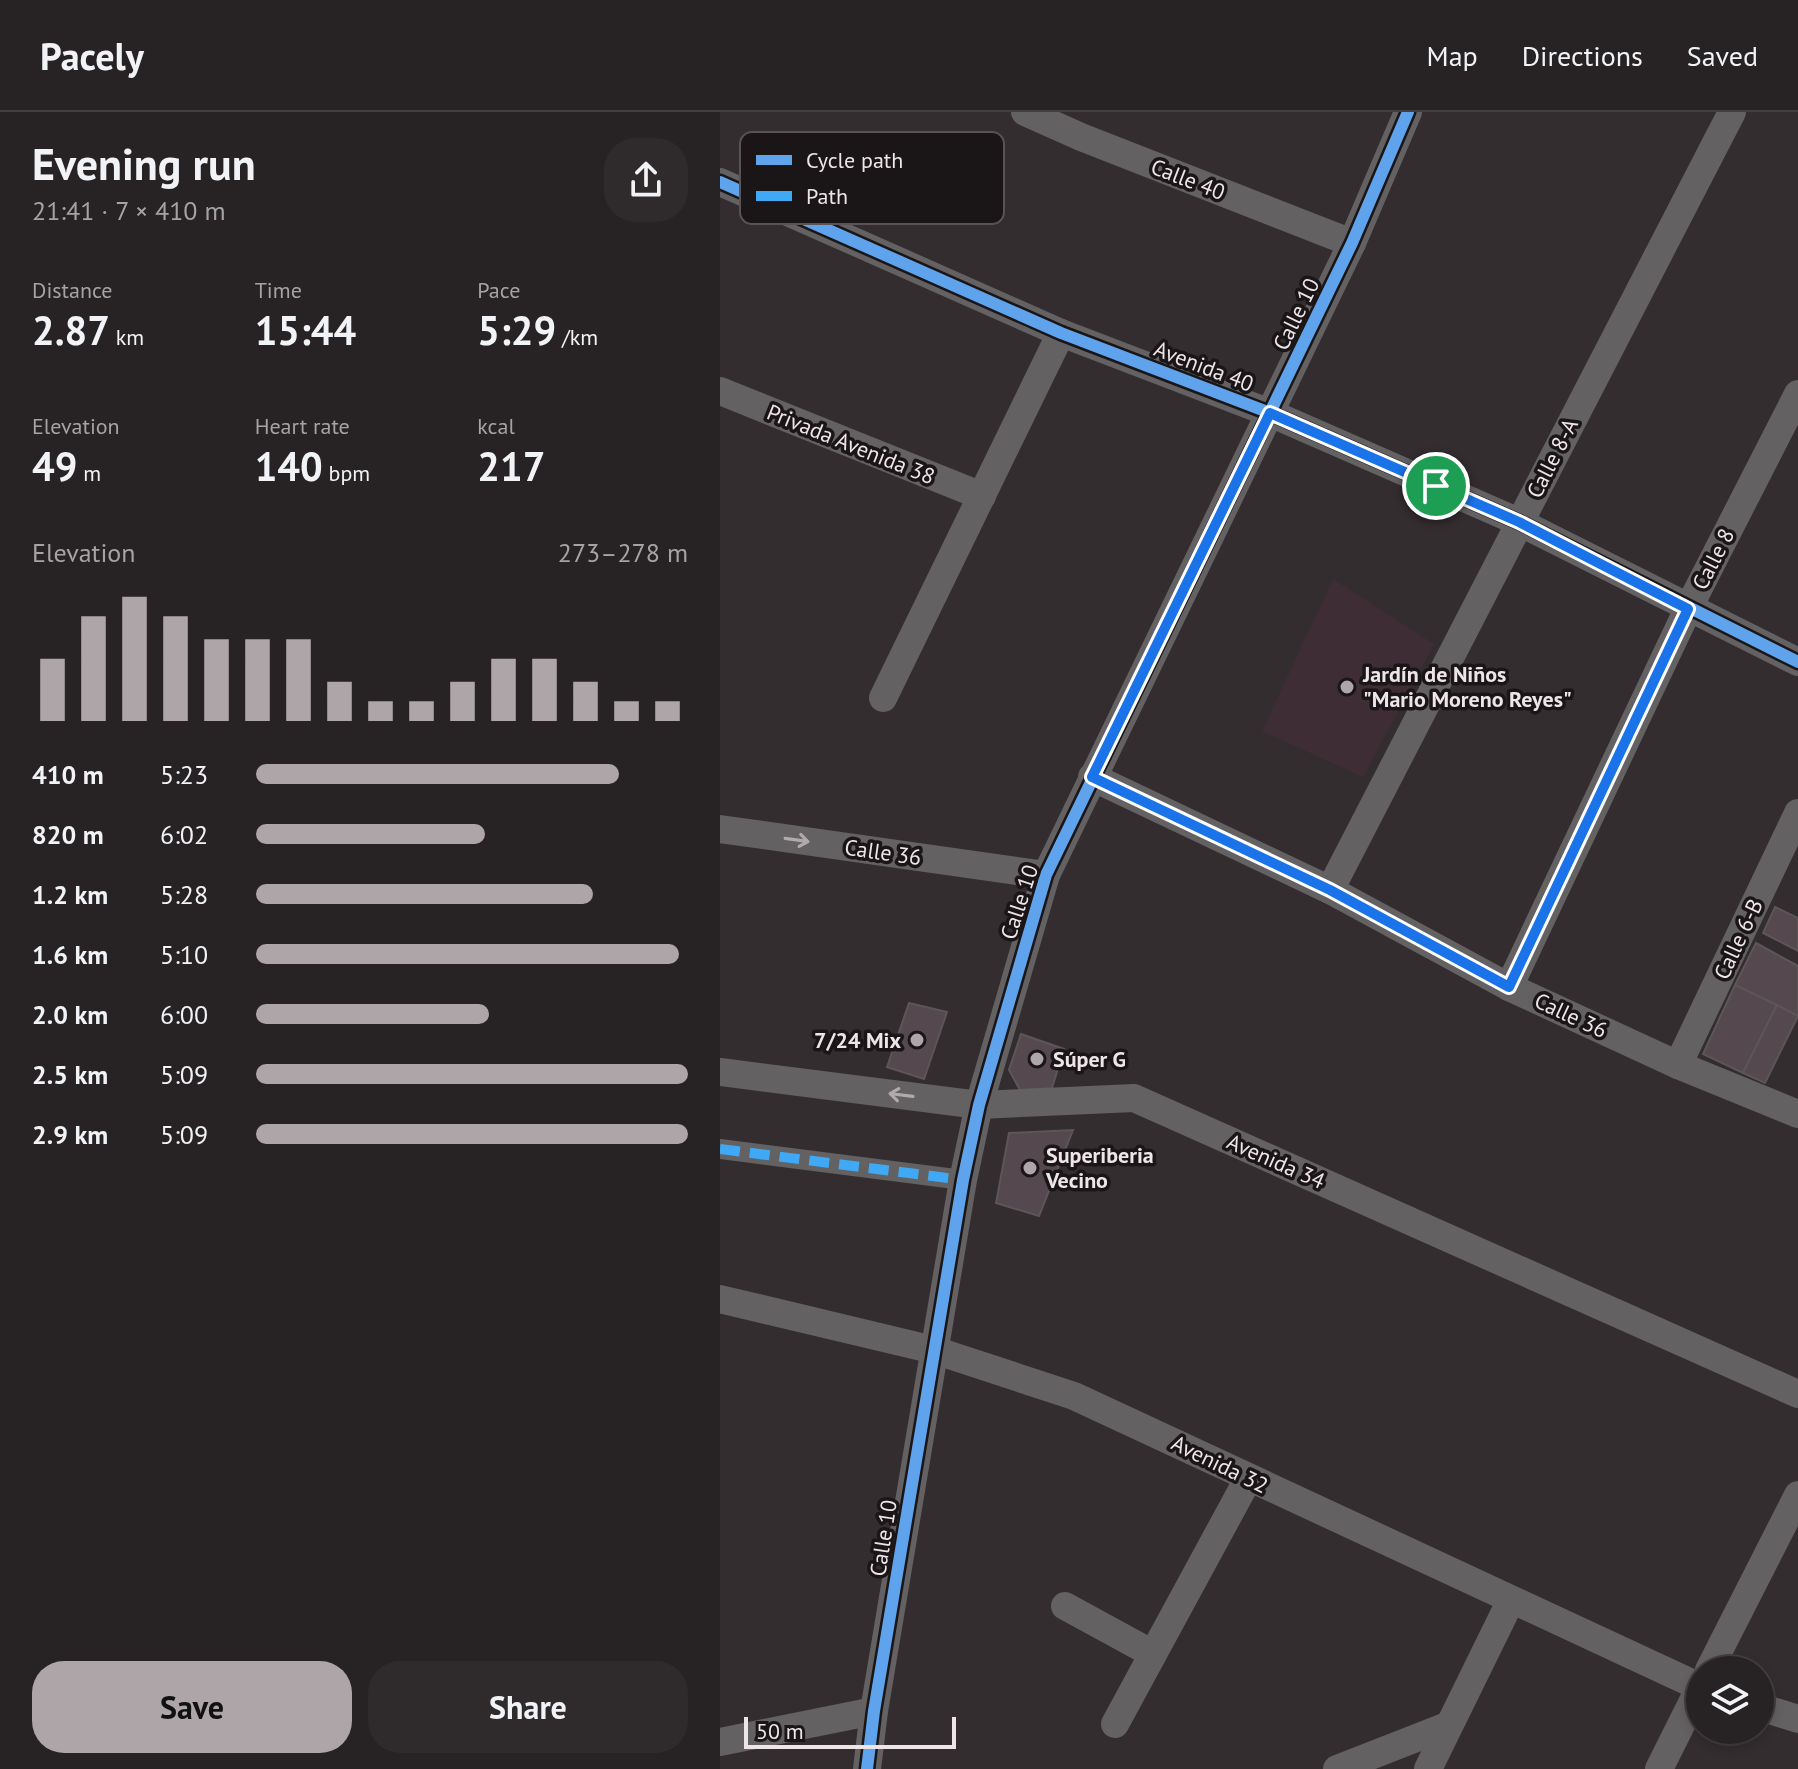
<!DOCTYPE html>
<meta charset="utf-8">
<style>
:root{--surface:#272224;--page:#2f2a2c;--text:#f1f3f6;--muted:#a4a4a6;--line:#433f41;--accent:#ada5a8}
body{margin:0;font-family:"PT Sans",sans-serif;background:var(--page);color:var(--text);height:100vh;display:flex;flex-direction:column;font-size:30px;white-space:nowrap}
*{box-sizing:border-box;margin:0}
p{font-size:26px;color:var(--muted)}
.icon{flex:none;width:44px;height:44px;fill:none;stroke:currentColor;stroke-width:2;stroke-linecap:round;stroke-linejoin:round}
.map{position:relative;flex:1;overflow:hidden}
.side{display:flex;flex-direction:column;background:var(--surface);width:720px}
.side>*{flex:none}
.tools{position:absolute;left:966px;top:1544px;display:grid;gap:16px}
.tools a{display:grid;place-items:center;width:88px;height:88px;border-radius:50%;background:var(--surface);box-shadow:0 4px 12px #0003,0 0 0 2px var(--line);font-size:40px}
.scale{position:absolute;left:24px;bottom:20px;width:212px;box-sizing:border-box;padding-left:8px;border:4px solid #eee5e9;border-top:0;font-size:22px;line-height:28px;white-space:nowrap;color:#eee5e9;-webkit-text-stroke:6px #1a1517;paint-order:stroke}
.pin{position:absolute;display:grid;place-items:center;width:68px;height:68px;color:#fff;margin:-34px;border:4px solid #fff;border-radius:50%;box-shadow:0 2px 8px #0007}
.round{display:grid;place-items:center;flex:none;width:84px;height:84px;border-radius:32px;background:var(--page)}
.overview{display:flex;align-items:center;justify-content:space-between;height:136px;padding:0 32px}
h1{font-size:44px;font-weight:600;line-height:60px}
.stats{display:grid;grid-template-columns:repeat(3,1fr);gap:12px;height:136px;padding:8px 32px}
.stats div{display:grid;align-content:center}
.stats b{font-size:40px;font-weight:600}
.stats small{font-size:22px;font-weight:400}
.stats p{font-size:22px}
.chart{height:224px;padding:16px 32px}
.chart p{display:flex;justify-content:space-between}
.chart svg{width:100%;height:144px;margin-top:8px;stroke:var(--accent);stroke-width:6}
.cta{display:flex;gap:16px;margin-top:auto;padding:16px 32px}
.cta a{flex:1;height:92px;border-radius:32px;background:var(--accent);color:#111;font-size:32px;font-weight:600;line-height:92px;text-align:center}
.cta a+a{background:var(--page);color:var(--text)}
ul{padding:0 32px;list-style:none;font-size:26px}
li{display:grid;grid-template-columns:128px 96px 1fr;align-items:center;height:60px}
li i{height:20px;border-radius:10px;background:var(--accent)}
header{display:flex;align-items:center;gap:48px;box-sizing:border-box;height:112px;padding:0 40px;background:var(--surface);border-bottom:2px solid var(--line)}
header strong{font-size:38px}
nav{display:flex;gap:44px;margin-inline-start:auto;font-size:28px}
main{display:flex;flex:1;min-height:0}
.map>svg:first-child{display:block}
.built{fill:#3e2d35}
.building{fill:#56484f;stroke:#5c5658;stroke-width:2}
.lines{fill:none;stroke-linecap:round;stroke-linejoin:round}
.pedestrian{stroke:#646162;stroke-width:20}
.minor{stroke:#646162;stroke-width:28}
.quiet{stroke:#3fa9f5;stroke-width:10;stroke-dasharray:20 10;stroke-linecap:butt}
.cycleway-casing{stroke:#1a1517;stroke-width:17}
.cycleway{stroke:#60a3ed;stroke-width:12}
.oneway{stroke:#b0aaac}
.route-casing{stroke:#fff;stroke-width:16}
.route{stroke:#1a73e8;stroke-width:10}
.poi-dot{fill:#ada5a8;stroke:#1a1517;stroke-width:3}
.labels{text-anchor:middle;stroke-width:7;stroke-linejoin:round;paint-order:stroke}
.street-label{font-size:22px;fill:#eee5e9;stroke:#1a1517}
.poi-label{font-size:22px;font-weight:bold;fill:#eee5e9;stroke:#1a1517;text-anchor:start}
.key{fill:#1a1517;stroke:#5a5356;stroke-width:2}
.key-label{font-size:22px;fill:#eee5e9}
</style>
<header>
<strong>Pacely</strong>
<nav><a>Map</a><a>Directions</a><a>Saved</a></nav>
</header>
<main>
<section class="side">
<div class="overview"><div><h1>Evening run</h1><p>21:41 · 7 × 410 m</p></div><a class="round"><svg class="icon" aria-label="share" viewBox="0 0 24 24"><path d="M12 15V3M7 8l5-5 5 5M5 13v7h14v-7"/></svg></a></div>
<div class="stats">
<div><p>Distance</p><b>2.87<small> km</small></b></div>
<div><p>Time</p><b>15:44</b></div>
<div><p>Pace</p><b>5:29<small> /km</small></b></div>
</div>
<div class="stats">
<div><p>Elevation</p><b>49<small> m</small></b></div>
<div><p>Heart rate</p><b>140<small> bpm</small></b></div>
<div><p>kcal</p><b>217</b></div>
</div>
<div class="chart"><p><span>Elevation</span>273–278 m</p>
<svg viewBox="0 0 160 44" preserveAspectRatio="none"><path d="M5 44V25M15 44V12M25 44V6M35 44V12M45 44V19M55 44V19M65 44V19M75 44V32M85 44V38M95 44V38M105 44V32M115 44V25M125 44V25M135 44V32M145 44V38M155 44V38"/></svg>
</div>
<ul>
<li><b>410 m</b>5:23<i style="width:84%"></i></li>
<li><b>820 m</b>6:02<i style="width:53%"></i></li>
<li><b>1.2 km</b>5:28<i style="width:78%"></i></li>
<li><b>1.6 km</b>5:10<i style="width:98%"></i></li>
<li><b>2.0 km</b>6:00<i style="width:54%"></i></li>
<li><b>2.5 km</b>5:09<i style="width:100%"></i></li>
<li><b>2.9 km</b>5:09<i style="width:100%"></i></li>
</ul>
<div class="cta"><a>Save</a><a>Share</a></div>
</section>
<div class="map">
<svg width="1078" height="1657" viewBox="0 0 1078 1657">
<rect width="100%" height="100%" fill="#342d30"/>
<polygon class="built" points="613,467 714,532 643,665 542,619"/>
<g class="building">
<polygon points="1055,795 1078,806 1078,839 1043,821"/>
<polygon points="1036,831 1078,854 1078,904 1015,873"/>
<polygon points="1015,873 1057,893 1023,961 983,942"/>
<polygon points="189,891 227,900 204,967 167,955"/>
<polygon points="1057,893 1078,904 1045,971 1023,961"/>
<polygon points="301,922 344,937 332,976 300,978 289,958"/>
<polygon points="353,1018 319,1104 276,1091 289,1021"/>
</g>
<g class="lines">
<polyline class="pedestrian" points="0,1037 243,1068"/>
<g class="minor">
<polyline points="305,0 361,25 632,131"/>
<polyline points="0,70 341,221 550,301 799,410 1078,550"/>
<polyline points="0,279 262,384"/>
<polyline points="163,586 341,221"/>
<polyline points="372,665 610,778 789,875 958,953 1078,1002"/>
<polyline points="0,717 326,763"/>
<polyline points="610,778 1012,0"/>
<polyline points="789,875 968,497 1078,282"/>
<polyline points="958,953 1078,701"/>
<polyline points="0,960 259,993 414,986 1078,1282"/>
<polyline points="0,1187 214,1238 354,1284 980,1575 939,1657"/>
<polyline points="345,1494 433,1542"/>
<polyline points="989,1558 1078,1383"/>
<polyline points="1040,1595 1078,1607"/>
<polyline points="395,1612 528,1367"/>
<polyline points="0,1630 154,1599"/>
<polyline points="147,1657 154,1599 243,1068 259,993 326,763 632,131 688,0"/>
<polyline points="617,1657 727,1614"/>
<polyline points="708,1657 791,1488"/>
</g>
<polyline class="quiet" points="0,1037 243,1068"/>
<g class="cycleway-casing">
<g id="cycleway">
<polyline points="0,70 341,221 550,301 799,410 1078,550"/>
<polyline points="147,1657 154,1599 243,1068 259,993 326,763 632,131 688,0"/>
</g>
</g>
<use href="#cycleway" class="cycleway"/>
</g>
<defs><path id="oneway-shaft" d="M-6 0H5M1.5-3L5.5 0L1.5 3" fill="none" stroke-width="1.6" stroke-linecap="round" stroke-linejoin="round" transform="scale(2)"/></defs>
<g class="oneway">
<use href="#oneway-shaft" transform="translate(77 728) rotate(8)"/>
<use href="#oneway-shaft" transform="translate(181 983) rotate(-173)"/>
</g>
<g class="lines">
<g class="route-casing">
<polygon id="route" points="550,301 799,410 968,497 789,875 610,778 372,665"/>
</g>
<use href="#route" class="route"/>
</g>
<g class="poi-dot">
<circle cx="627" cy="575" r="8"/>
<circle cx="197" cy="928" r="8"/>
<circle cx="317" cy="947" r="8"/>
<circle cx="310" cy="1056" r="8"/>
</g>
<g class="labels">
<g class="street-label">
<text transform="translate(468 67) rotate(21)" y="8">Calle 40</text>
<text transform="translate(576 202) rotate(-64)" y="8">Calle 10</text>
<text transform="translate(484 254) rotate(21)" y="8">Avenida 40</text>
<text transform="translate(131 332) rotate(22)" y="8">Privada Avenida 38</text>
<text transform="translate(832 346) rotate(-63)" y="8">Calle 8-A</text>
<text transform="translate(993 447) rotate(-63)" y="8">Calle 8</text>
<text transform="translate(163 740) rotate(8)" y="8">Calle 36</text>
<text transform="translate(299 790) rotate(-72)" y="8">Calle 10</text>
<text transform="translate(1018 827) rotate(-65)" y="8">Calle 6-B</text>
<text transform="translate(851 903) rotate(25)" y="8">Calle 36</text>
<text transform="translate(556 1049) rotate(24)" y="8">Avenida 34</text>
<text transform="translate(500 1352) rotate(26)" y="8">Avenida 32</text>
<text transform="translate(163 1426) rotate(-81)" y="8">Calle 10</text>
</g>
<g class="poi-label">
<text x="643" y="570">Jardín de Niños<tspan x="643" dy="25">"Mario Moreno Reyes"</tspan></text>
<text x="181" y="936" text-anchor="end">7/24 Mix</text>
<text x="333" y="955">Súper G</text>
<text x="326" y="1051">Superiberia<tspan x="326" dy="25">Vecino</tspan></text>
</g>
</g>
<rect x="20" y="20" width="264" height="92" rx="12" class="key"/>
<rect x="36" y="43" width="36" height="10" fill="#60a3ed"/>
<rect x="36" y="79" width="36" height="10" fill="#3fa9f5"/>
<g class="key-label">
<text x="86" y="56">Cycle path</text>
<text x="86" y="92">Path</text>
</g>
</svg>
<div class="tools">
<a><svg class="icon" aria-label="layers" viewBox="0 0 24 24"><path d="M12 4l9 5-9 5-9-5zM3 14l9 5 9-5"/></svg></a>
</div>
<div class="scale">50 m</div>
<div class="pin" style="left:716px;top:374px;background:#1e9e55"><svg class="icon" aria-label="arrive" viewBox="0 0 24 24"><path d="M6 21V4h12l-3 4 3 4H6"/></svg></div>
</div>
</main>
